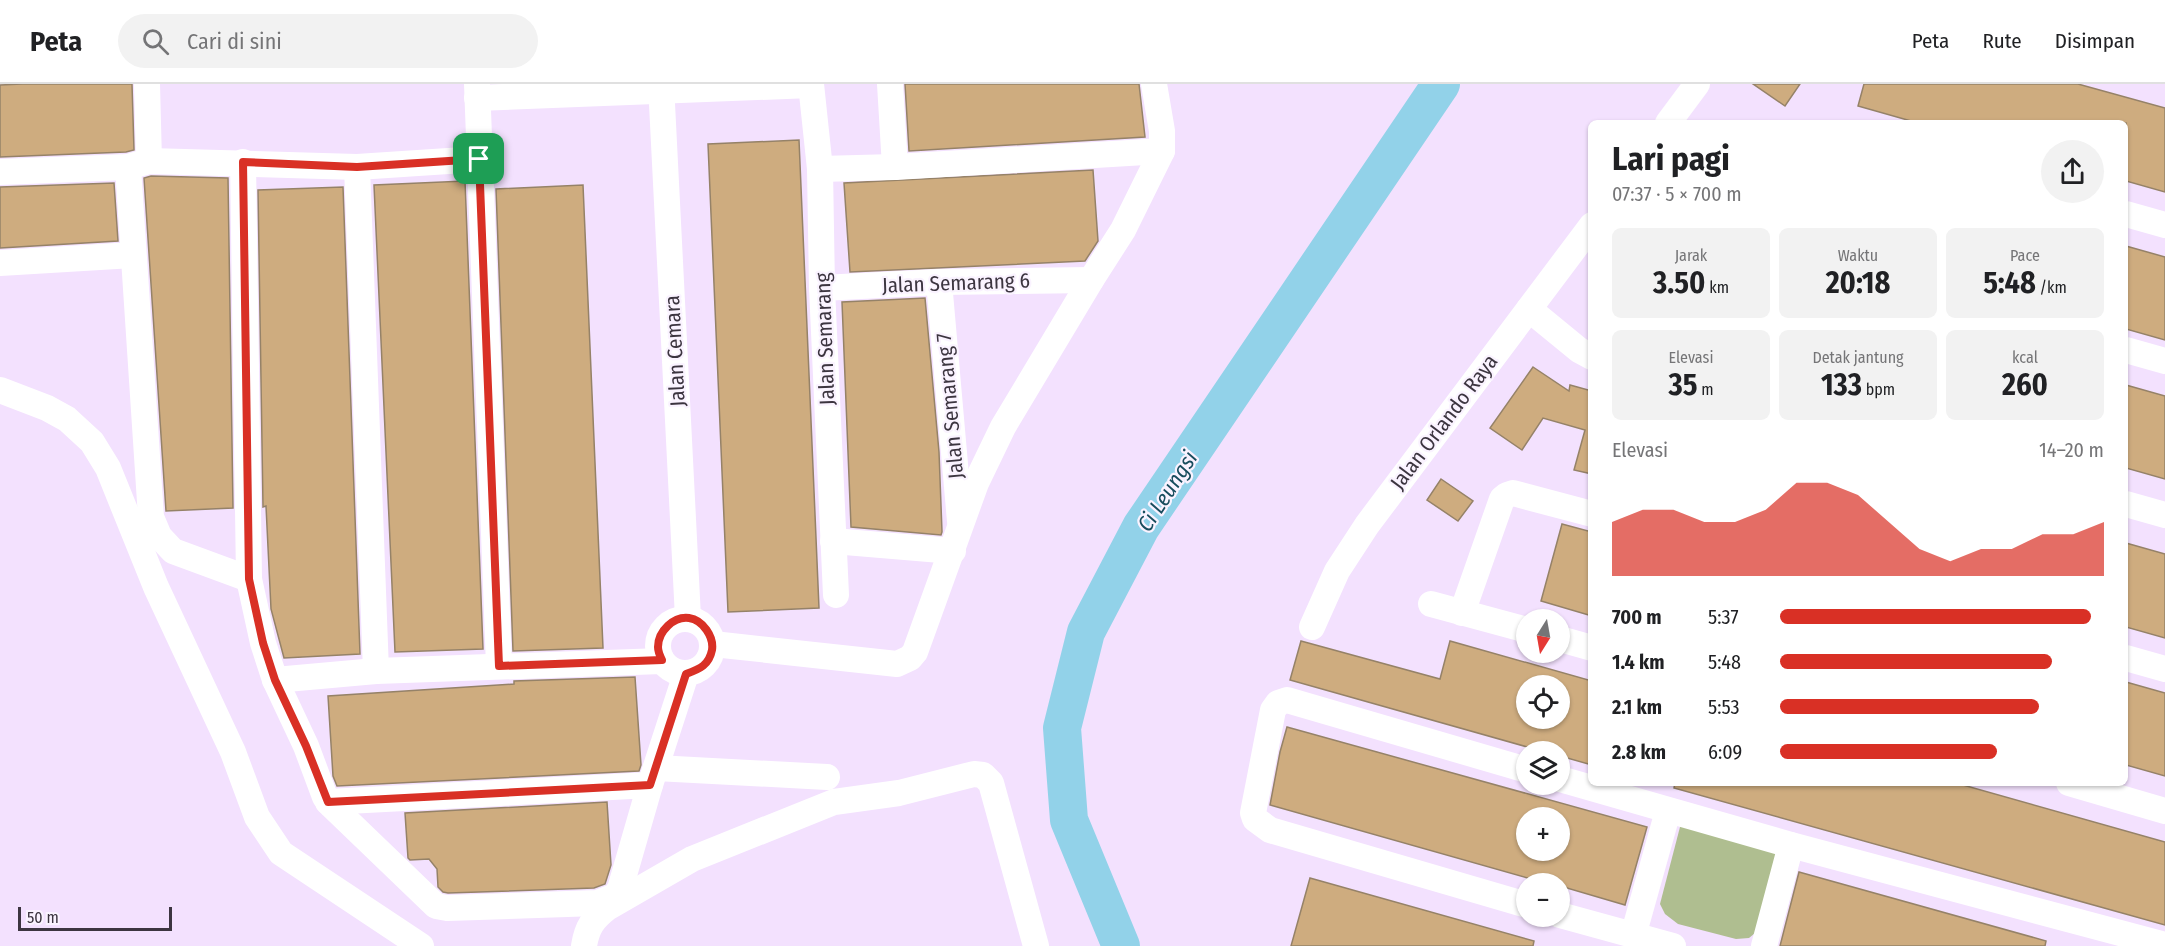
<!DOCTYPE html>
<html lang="id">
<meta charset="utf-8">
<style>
:root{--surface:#fff;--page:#f2f2f2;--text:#202124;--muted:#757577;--line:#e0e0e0;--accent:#d93025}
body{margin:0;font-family:"Fira Sans Condensed",sans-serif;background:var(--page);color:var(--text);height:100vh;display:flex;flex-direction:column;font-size:22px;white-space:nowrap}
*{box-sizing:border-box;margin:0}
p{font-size:20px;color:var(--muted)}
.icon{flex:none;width:33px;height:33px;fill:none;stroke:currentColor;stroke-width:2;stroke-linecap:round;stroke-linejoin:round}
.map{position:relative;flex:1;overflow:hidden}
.side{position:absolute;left:1588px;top:36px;width:540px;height:666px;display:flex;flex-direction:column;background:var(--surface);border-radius:9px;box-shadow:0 2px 4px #0004}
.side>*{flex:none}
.needle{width:39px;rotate:191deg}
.tools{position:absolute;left:1516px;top:525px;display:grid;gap:12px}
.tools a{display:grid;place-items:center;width:54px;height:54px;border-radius:50%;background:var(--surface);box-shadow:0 2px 4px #0004;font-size:30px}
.scale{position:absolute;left:18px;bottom:15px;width:154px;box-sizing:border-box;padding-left:6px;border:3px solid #3c3540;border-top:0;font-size:16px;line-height:21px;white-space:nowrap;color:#3c3540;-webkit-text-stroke:4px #faf3ff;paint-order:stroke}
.pin{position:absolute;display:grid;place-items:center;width:51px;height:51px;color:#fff;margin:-26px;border-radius:12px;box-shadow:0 3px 9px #0006}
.round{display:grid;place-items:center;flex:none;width:63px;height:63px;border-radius:32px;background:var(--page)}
.head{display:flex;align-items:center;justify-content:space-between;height:102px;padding:0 24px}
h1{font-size:33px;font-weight:700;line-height:45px}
.stats{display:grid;grid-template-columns:repeat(3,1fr);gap:9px;height:102px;padding:6px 24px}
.stats div{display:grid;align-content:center;border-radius:9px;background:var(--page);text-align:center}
.stats b{font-size:30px;font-weight:700}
.stats small{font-size:16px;font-weight:400}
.stats p{font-size:16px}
.chart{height:168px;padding:12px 24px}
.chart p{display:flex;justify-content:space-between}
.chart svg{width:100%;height:108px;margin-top:6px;fill:var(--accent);opacity:.7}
ul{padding:0 24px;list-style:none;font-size:20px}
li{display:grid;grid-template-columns:96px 72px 1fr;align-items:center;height:45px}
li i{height:15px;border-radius:8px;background:var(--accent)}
header{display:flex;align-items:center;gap:36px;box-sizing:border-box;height:84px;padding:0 30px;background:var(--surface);border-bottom:2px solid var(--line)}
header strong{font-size:28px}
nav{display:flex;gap:33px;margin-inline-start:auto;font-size:21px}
.search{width:420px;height:54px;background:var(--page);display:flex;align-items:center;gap:15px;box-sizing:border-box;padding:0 21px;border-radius:33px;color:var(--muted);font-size:22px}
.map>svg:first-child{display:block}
.green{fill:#afbe90}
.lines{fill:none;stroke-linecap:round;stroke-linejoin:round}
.river{stroke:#92d2e9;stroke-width:38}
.building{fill:#ceac7f;stroke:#958268;stroke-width:1.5;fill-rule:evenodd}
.minor{stroke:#fff;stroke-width:26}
.route-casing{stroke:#fff;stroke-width:12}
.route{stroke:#d93025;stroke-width:8}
.labels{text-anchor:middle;stroke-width:4.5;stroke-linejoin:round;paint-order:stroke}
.street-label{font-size:21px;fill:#3c3540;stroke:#faf3ff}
.water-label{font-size:22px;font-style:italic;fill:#184d5e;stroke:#faf3ff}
</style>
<header>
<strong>Peta</strong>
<div class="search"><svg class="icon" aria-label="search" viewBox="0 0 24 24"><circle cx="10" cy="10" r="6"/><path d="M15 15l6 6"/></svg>Cari di sini</div>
<nav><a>Peta</a><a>Rute</a><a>Disimpan</a></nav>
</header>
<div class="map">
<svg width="2165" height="862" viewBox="0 0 2165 862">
<rect width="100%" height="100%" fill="#f3e1fe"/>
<polygon class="green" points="1692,735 1780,770 1760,845 1749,854 1736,855 1678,840 1665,830 1660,820 1680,743"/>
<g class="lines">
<polyline class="river" points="1121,862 1069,736 1062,644 1086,548 1141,443 1441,0"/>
</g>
<g class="building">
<polygon points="22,0 132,0 134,66 126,68 0,73 0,1"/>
<polygon points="905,0 1139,0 1145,53 909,67"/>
<polygon points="1753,0 1800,0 1785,22"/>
<polygon points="1864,0 2078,0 2165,24 2165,108 2126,97 2126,39 1918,39 1858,22"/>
<polygon points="799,56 819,524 728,528 708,60"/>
<polygon points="1093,86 1098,157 1085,177 850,188 844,99"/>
<polygon points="151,92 228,94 233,424 166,427 144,94"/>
<polygon points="465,97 483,565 395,568 374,101"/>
<polygon points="114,99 118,157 0,164 0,103"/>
<polygon points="583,101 603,564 513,567 496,105"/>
<polygon points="343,103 360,570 284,574 271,525 266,422 263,423 258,106"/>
<polygon points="2126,162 2165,173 2165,256 2126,245"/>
<polygon points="925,214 939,368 942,448 941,451 851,443 842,218"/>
<polygon points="1533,283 1569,307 1570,301 1592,307 1592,390 1574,386 1585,346 1543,334 1522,366 1490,344"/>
<polygon points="2126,301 2165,312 2165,395 2126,384"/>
<polygon points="1441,395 1473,417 1458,437 1427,416"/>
<polygon points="1562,440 1592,448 1592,532 1541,517"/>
<polygon points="2126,459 2165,470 2165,554 2126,543"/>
<path d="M1301,557l139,38 10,-38 142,40v84l-32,-9v-4h-15l-255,-72zM1527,602h33v32h-33z"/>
<polygon points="635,593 641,681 639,687 337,702 333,692 328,612 514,600 514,597"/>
<polygon points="2126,598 2165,609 2165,692 2126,681"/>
<path d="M1287,643l360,100 -22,78 -65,-19v-2h-11l-279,-79 10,-53zM1527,734h33v32h-33z"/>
<polygon points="1675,699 1956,699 2165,758 2165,841 1674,704"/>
<polygon points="607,718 611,781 605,800 594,804 448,809 443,808 438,803 437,785 429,775 410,776 408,774 405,729"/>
<polygon points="1799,788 2046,857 2045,862 1780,862"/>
<polygon points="1310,794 1534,857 1533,862 1291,862"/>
</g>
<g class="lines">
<g class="minor">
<polyline points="147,0 149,77"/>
<polyline points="477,0 499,582"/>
<polyline points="661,0 688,534"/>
<polyline points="811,0 820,85 822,204 836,511"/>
<polyline points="890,0 895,83"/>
<polyline points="477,14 811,1"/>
<polyline points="1668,39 1697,0"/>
<polyline points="243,78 249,495 263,559 275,596 306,662 325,713 332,722 436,822 447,824 597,819 615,812 620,805 650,701 686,590"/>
<polyline points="128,83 151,433 159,452 173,467 249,495"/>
<polyline points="357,83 376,587"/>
<polyline points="820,85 895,83 1162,67"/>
<polyline points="0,88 128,83 149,77 357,83 479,75"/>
<polyline points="2126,130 2165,141"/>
<polyline points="0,179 133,171"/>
<polyline points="939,198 960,437"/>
<polyline points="822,204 939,198 1091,196"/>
<polyline points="1529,225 1579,266 1592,273"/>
<polyline points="2126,266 2165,277"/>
<polyline points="0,306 47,324 67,335 92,358 108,384 156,503 233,668 257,733 281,769 421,862"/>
<polyline points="2126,420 2165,431"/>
<polyline points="833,457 953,467"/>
<polyline points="1431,520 1527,546"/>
<polyline points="1462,529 1502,415 1507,411 1513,409 1592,430"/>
<circle cx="685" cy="562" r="27"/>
<polyline points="1312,543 1337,487 1367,441 1592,141"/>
<polyline points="1560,555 1592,564"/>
<polyline points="713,560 897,580 910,574 915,568 976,399 1003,343 1091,196 1123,146 1162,67 1162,47 1154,0"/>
<polyline points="2126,574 2165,585"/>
<polyline points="275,596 376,587 662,577"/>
<polyline points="656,684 827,693"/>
<polyline points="1527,686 1287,616 1278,619 1273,626 1253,729 1255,735 1270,746 1527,821"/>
<polyline points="1560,695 1791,761 2165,861"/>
<polyline points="2069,699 2165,727"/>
<polyline points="328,718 650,701"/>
<polyline points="1560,831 1673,862"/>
<polyline points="1633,852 1668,727"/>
<path d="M584,862c3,-19 9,-27 23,-38l85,-49 142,-57 65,-9 75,-19 9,1 8,8 45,163"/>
<polyline points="1764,862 1791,761"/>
</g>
</g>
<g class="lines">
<g class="route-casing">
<path id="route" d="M479,75l20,507 163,-6c-2,-4 -4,-9 -4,-13 0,-16 16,-31 31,-29 14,2 25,19 23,32 -3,15 -12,19 -26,24l-36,111 -322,17 -22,-56 -31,-66 -12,-37 -14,-64 -6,-417 114,5z"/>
</g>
<use href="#route" class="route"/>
</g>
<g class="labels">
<g class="street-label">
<text transform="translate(956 199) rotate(-2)" y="7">Jalan Semarang 6</text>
<text transform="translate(825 255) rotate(-92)" y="7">Jalan Semarang</text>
<text transform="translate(675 267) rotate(-93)" y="7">Jalan Cemara</text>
<text transform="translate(950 322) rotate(-95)" y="7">Jalan Semarang 7</text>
<text transform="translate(1444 338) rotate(-53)" y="7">Jalan Orlando Raya</text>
</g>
<g class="water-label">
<text transform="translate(1167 407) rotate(-57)" y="8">Ci Leungsi</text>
</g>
</g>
</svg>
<div class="tools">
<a><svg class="needle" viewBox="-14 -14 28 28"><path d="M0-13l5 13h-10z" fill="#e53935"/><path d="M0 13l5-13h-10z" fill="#757577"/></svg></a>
<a><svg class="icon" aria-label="locate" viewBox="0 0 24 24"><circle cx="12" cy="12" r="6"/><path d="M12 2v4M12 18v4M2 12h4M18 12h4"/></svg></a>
<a><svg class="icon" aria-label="layers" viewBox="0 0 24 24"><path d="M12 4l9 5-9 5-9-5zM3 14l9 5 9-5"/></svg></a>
<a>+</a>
<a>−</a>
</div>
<div class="scale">50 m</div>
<div class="pin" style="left:479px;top:75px;background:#1e9e55"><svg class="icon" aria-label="arrive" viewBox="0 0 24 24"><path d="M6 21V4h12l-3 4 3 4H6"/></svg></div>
<section class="side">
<div class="head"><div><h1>Lari pagi</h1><p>07:37 · 5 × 700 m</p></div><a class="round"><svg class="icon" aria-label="share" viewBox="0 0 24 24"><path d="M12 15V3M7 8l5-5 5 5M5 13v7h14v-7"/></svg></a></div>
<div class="stats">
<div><p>Jarak</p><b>3.50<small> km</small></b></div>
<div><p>Waktu</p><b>20:18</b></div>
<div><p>Pace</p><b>5:48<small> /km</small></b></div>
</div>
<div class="stats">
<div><p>Elevasi</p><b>35<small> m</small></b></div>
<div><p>Detak jantung</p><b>133<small> bpm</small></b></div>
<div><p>kcal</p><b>260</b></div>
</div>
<div class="chart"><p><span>Elevasi</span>14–20 m</p>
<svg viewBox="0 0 160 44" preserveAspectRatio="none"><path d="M0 44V22L10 17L20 17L30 22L40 22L50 17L60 6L70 6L80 11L90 22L100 33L110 38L120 33L130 33L140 27L150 27L160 22V44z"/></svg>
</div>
<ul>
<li><b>700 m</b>5:37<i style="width:96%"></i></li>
<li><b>1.4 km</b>5:48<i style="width:84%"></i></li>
<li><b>2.1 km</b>5:53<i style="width:80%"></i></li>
<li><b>2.8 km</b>6:09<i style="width:67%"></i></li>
</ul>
</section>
</div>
